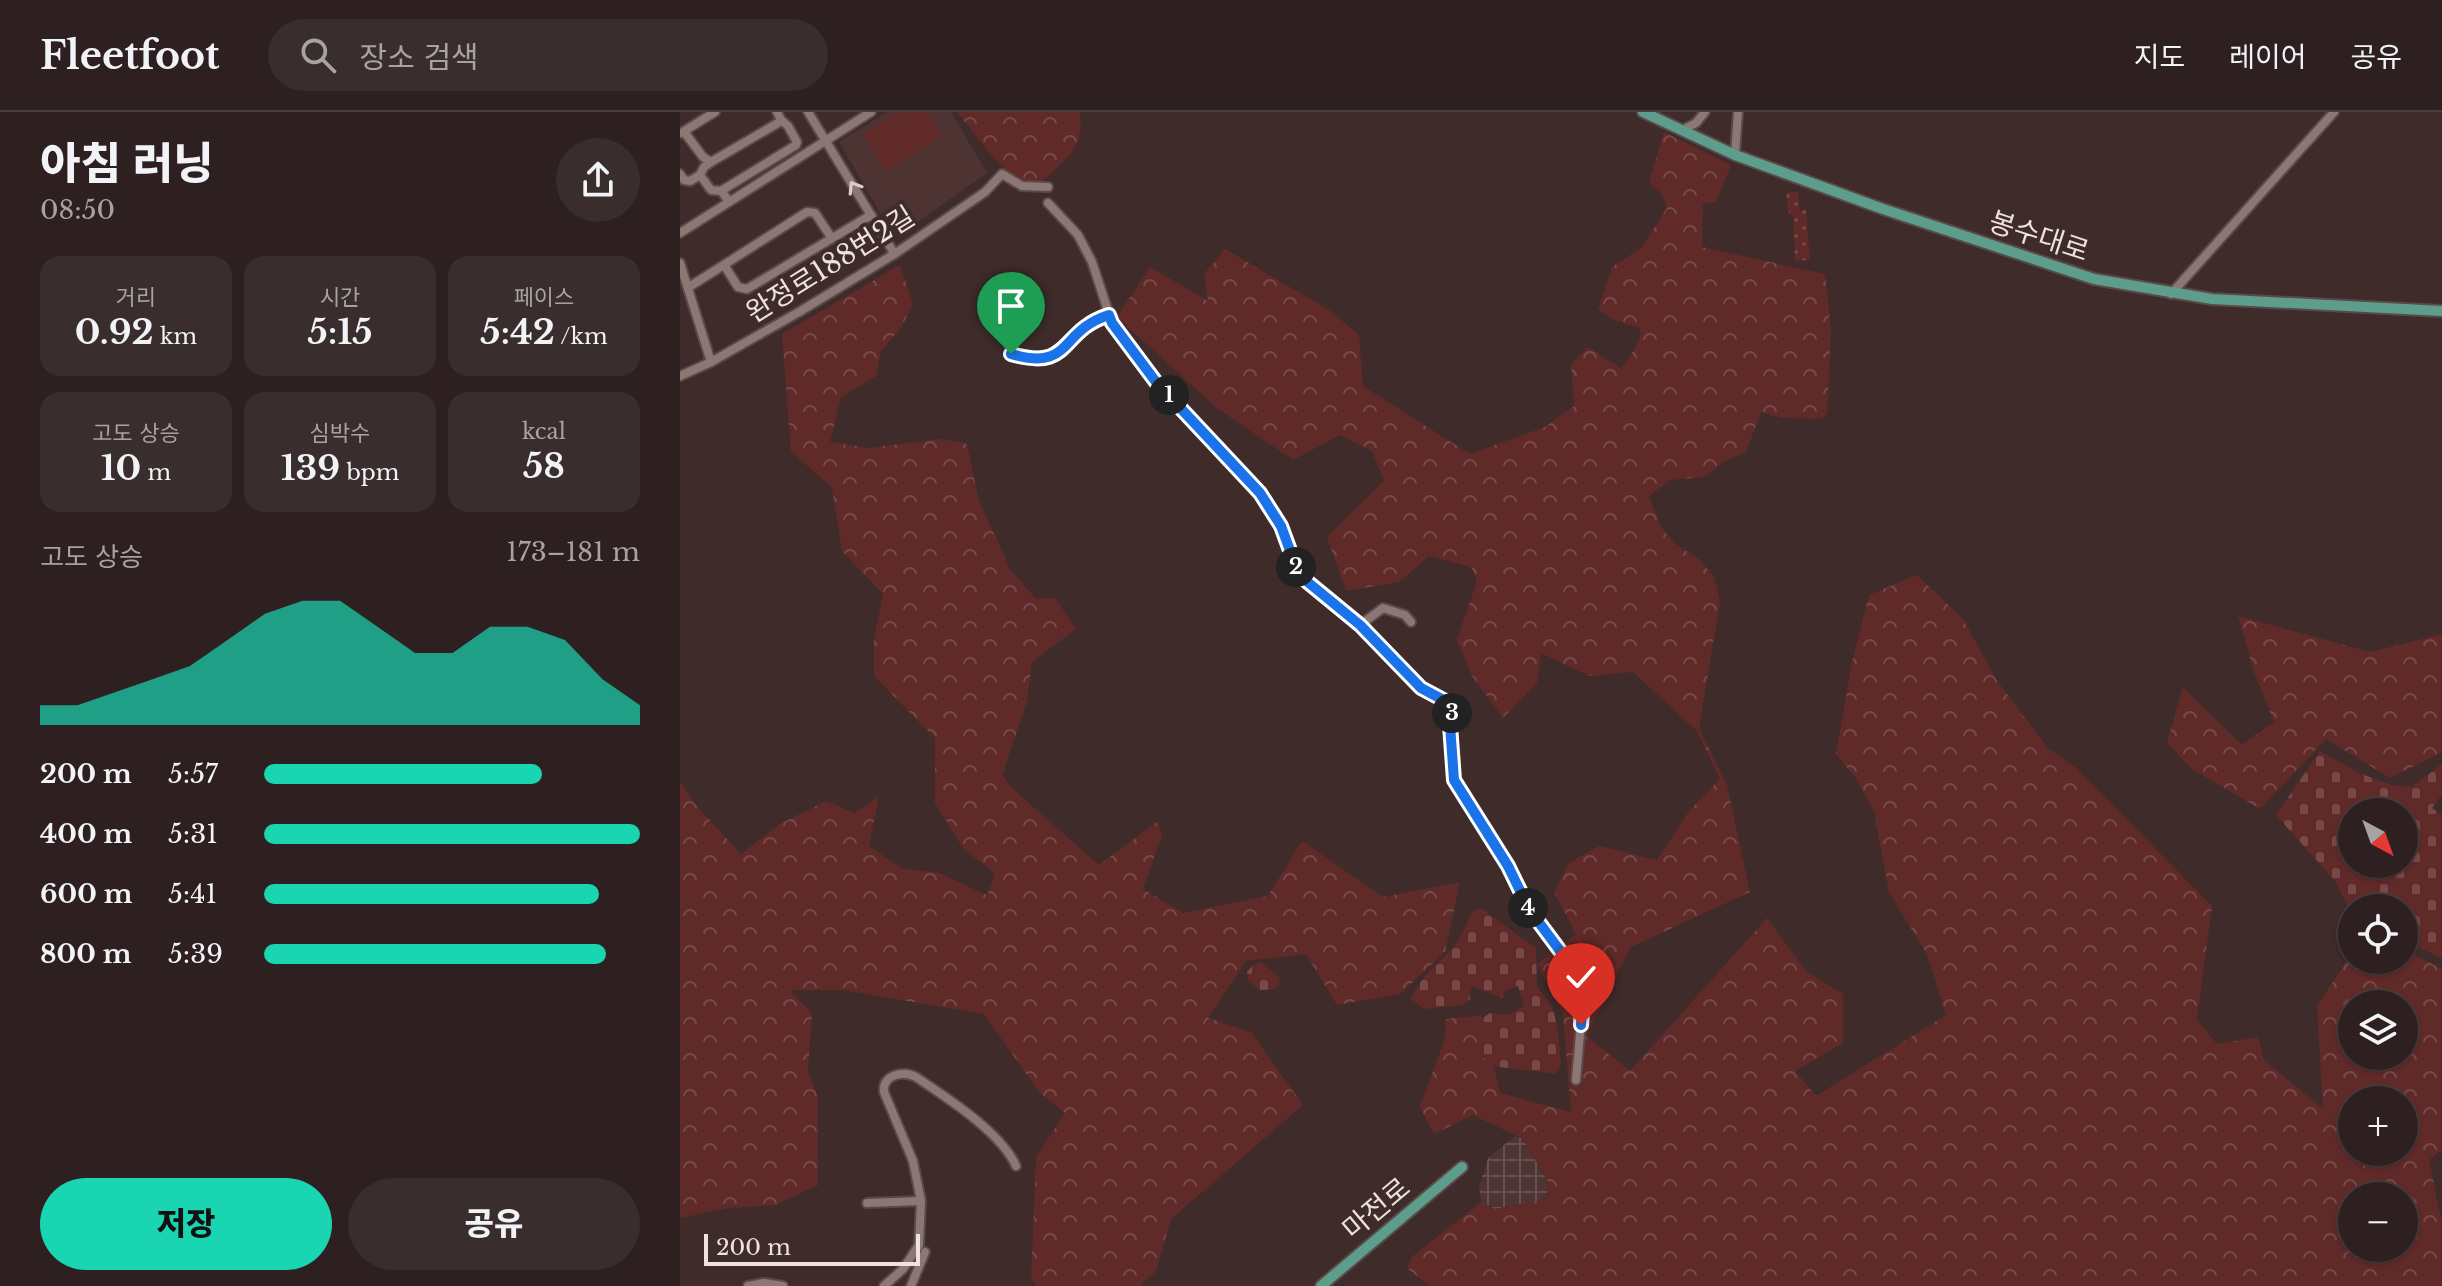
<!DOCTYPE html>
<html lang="ko">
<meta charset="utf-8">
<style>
:root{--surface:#2e2020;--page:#3a2d2d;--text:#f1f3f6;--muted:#a7a3a5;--line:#493e3e;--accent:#19d5b2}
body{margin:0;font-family:"Libre Baskerville","Noto Sans KR",serif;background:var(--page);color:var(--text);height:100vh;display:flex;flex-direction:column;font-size:30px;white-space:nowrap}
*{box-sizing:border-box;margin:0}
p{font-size:26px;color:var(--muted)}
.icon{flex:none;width:44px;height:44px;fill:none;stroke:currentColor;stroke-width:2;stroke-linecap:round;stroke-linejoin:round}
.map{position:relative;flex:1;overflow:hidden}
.panel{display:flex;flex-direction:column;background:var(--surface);width:680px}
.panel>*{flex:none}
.needle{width:52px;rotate:139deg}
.fabs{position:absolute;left:1658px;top:686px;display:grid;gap:16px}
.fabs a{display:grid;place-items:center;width:80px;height:80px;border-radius:50%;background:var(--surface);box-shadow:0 2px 6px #0004,0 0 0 2px var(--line);font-size:40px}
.scale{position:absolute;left:24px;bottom:20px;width:216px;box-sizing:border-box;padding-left:8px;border:4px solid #eee2e1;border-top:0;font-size:22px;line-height:28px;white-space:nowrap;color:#eee2e1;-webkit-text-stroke:6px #3e2b2a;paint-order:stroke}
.pin{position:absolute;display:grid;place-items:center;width:68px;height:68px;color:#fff;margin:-82px -34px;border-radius:50% 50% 50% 0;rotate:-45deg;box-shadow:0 0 8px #0007}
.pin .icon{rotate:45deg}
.km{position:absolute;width:40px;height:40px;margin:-20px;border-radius:50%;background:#222;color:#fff;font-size:22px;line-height:40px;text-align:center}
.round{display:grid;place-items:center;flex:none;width:84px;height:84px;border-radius:42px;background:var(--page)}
.headline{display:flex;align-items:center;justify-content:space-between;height:136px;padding:0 40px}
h1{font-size:44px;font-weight:800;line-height:60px}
.metrics{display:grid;grid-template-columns:repeat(3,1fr);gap:12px;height:136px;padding:8px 40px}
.metrics div{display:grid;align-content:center;border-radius:20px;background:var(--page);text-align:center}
.metrics b{font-size:34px;font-weight:800}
.metrics small{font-size:22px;font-weight:400}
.metrics p{font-size:22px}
.chart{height:224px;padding:16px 40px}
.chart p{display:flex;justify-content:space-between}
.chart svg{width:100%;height:144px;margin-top:8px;fill:var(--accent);opacity:.7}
.cta{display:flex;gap:16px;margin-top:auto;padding:16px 40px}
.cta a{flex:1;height:92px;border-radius:48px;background:var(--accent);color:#111;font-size:32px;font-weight:800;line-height:92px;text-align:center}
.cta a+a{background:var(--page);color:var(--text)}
ul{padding:0 40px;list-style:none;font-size:26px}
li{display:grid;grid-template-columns:128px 96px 1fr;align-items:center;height:60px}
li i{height:20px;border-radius:10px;background:var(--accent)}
header{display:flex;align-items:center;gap:48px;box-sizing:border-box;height:112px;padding:0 40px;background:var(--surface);border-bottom:2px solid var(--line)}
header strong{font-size:38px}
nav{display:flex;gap:44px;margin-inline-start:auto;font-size:28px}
.search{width:560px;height:72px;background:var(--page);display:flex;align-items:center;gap:20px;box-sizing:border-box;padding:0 28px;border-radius:44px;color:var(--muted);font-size:30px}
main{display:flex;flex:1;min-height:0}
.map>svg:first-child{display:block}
.built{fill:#4d3332}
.industrial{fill:url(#industrial-grid)}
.grass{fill:url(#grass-dots)}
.forest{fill:url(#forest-crowns);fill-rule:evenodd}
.cemetery{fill:url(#cemetery-stones);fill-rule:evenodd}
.pitch{fill:#602a29}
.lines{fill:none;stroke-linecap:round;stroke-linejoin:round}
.minor-casing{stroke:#594a49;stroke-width:12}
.major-casing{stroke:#594a49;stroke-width:14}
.minor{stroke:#8d7775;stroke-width:8}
.major{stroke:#5d9d8c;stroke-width:10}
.oneway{stroke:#dbcdcb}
.route-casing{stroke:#fff;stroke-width:16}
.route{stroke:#1a73e8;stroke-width:10}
.labels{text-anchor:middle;stroke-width:8;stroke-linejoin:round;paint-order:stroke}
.street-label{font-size:28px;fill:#eee2e1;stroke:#3e2b2a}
</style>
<header>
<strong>Fleetfoot</strong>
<div class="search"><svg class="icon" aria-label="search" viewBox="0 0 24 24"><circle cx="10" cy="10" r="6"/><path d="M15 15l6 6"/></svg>장소 검색</div>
<nav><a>지도</a><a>레이어</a><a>공유</a></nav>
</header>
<main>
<section class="panel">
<div class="headline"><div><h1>아침 러닝</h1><p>08:50</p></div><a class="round"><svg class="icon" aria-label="share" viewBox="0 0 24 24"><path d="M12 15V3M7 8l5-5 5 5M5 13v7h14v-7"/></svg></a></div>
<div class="metrics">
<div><p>거리</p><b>0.92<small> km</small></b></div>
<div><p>시간</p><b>5:15</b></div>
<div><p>페이스</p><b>5:42<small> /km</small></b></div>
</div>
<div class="metrics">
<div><p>고도 상승</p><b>10<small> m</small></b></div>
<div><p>심박수</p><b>139<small> bpm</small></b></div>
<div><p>kcal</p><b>58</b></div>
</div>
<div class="chart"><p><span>고도 상승</span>173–181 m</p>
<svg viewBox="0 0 160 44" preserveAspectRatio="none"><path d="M0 44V38L10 38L20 34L30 30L40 26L50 18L60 10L70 6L80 6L90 14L100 22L110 22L120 14L130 14L140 18L150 30L160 38V44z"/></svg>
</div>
<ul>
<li><b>200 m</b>5:57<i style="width:74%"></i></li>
<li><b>400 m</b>5:31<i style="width:100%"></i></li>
<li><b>600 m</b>5:41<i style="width:89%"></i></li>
<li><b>800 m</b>5:39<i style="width:91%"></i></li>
</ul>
<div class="cta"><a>저장</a><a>공유</a></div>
</section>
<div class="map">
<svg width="1762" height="1174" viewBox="0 0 1762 1174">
<defs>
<pattern id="industrial-grid" width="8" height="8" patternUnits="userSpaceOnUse" patternTransform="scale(2)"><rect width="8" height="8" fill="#4d3332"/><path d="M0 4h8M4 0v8" fill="none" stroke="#67504f"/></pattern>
<pattern id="grass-dots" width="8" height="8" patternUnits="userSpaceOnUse" patternTransform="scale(2)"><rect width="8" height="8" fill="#602a29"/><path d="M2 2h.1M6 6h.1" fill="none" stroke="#774948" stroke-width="1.8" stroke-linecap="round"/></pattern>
<pattern id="forest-crowns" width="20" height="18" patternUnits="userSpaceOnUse" patternTransform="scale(2)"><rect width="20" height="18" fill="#602a29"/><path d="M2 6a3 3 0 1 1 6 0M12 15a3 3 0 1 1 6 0" fill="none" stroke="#774948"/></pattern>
<pattern id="cemetery-stones" width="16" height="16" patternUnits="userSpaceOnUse" patternTransform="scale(2)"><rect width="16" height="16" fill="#602a29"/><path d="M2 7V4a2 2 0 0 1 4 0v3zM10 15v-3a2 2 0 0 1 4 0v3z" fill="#774948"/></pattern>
</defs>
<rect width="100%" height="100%" fill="#3e2b2a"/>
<polygon class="built" points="207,0 271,0 307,61 215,126 159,30"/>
<polygon class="industrial" points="835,1024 843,1027 869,1071 866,1087 815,1097 801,1090 799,1075 808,1046"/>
<polygon class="grass" points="1118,80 1120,98 1126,98 1130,148 1115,149 1113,102 1109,102 1106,81"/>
<g class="forest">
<path d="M277,0h123c2,21 -1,35 -17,50 -7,6 -15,17 -24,19 -31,7 -64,-49 -82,-69z"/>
<path d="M984,20l67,33 -15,37 -13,2 -1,43 123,27 6,57 -4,82 -5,6 -40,-1 -21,-6 -15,40 -21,9 -21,16 -34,3 -21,16 11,29 14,18 25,16 15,18 6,25 -21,126 28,57 23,107 -119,55 -45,89 44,35 137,-153 39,53 37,23v49l-48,28 21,25 130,-81 -19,-61 -38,-61 -15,-82 -19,-34 -19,-23 16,-92 17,-67 48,-20 46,44 34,62 52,68 27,19 136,138 -15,114 20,24 41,-7 6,23 59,49 -6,-103 35,-53v7h52v-10l38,19v181l-13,10 13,64v62h-1013l-22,-18 5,-11 69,-55 14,7 51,-10 3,-16 -26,-44 -50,-24 -39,19 -14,-27 25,-69 1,-19 36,-4 18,78 71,19 -8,-98 -26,-50 39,-30 -22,-42 15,-29 30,-17 58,14 32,-49 31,-32 -23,-48 -64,-59 -44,4 -48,-23 -4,30 -34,35 -31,-42 -15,-36 20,-59 -6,-14 -42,-11 -30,26 -53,9 -19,-54 57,-56 -12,-30 -32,-16 -47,25 -76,-52 -100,-91 33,-50 58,34 -4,-27 21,-25 104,61 30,25 4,51 107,68 75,-27 29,-21 -3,-42 17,-17 34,22c6,-14 21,-25 18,-41l-27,-8 -15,-11 14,-42 29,-19 26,-40 -5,-14 -13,-11zM1672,892h52v52h-52zM1672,988h52v52h-52zM1672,1084h52v52h-52z"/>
<polygon points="220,153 233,192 221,216 201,239 196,264 161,285 150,330 189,336 261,327 287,332 299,389 330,457 356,487 375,486 396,517 352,550 347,590 322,663 334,678 419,753 478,709 482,723 463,777 503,801 588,784 622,729 703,785 780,770 765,840 720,882 657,893 626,842 566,849 528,906 571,920 623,993 491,1107 476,1159 460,1174 356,1174 351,1165 356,1045 385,1001 359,980 304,902 163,878 110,878 132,902 128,958 138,986 138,1073 95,1093 48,1096 0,1106 0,669 14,691 61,742 100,712 146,689 175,701 199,684 189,734 221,756 259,761 307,783 315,762 283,736 255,691 255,626 194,564 194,528 203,482 162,439 152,376 111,339 102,222"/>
<polygon points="1558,504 1690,540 1762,522 1762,640 1710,666 1646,627 1580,697 1512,657 1487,631 1503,575 1562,633 1594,610 1574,560"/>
</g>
<g class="cemetery">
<path d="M1640,639l39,22 32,12 21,2 30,-23v30l-10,14 10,7v143l-38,-17v-33l-52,1 -4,-3 -13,-25 -59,-66zM1672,700h52v52h-52z"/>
<path d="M801,796l55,40 1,38 16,23 4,17 4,37 -5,11 -57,-7 -15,-8 -7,-37 13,-9 18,2 16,-9 -6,-20 -11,4 -5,8 -31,-12 -1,13 -7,6 -39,4 -13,-10c12,-25 21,-29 39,-48 10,-11 16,-25 22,-39z"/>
<polygon points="581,850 599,865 600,872 594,877 580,878 568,868 567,860 573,853"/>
</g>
<polygon class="pitch" points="218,0 248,0 263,24 206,60 183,22"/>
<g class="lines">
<g class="minor-casing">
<g id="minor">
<polyline points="128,0 214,141"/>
<polyline points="1002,18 1016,11 1025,0"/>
<polyline points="1,21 35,0"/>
<polyline points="5,21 23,45 31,50 98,11 101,8 97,0"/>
<polyline points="1055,43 1058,0"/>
<polyline points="31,50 24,55 20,63 31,78 41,79 49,89"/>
<polyline points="0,62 4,68 10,69 20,63"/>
<polyline points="41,79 116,33 117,30 108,14 101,8"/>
<polyline points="368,91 398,123 412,150 432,211 476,270 580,381 601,414 615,452 624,467 680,513 741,576 769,591 772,603 770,613 774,668 828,754 849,797 898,863 904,876 896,968"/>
<polyline points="0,121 191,0"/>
<polyline points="0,151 31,250"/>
<polyline points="44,153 58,175 67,177 191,103"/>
<polyline points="9,175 127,100 135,101 151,125"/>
<polyline points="1491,182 1654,0"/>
<path d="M331,242c62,18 47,-23 98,-39"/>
<polyline points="0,264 31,250 119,200 216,141 305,80 322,62 342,74 368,75"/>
<polyline points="680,513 703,496 725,503 731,510"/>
<polyline points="187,1091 241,1089"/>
<polyline points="68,1174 84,1171 103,1174"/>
<path d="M204,1174l19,-17 16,-24 2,-44 -8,-40 -29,-69c-2,-17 19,-22 32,-15 31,21 85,55 100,89"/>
<polyline points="231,1174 245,1140"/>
</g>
</g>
<g class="major-casing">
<g id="major">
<polyline points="963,0 1055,43 1203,97 1414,167 1532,187 1762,199"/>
<polyline points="641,1174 782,1055"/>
</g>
</g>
<use href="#minor" class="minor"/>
<use href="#major" class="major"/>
</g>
<defs><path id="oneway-chevron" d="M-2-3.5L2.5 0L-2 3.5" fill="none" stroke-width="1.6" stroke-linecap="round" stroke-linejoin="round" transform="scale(2)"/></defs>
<use class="oneway" href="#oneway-chevron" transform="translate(174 75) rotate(-122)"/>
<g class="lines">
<g class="route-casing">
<path id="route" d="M331,242c62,18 47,-23 98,-39l3,8 44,59 104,111 21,33 14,38 9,15 56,46 61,63 28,15 3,12 -2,10 4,55 54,86 21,43 49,66 6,13 -3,37"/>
</g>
<use href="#route" class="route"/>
</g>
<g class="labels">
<g class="street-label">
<text transform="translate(1359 124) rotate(18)" y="10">봉수대로</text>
<text transform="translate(150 152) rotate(-32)" y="10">완정로188번2길</text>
<text transform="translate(696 1096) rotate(-40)" y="10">마전로</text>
</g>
</g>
</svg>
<div class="fabs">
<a><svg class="needle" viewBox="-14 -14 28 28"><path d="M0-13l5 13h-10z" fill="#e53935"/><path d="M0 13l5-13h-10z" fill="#a7a3a5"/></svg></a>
<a><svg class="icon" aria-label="locate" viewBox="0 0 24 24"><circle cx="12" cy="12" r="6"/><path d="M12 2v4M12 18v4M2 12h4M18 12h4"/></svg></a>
<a><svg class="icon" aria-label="layers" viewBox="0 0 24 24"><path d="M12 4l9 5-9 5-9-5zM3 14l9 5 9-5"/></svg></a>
<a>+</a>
<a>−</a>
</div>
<div class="scale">200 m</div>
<div class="pin" style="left:331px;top:242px;background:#1e9e55"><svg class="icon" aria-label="arrive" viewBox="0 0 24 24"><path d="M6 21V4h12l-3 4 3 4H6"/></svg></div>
<div class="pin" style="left:901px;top:913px;background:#d93025"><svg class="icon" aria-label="check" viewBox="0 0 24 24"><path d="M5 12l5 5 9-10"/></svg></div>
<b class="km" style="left:489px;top:283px">1</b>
<b class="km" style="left:616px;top:455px">2</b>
<b class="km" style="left:772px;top:601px">3</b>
<b class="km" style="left:848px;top:796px">4</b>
</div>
</main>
